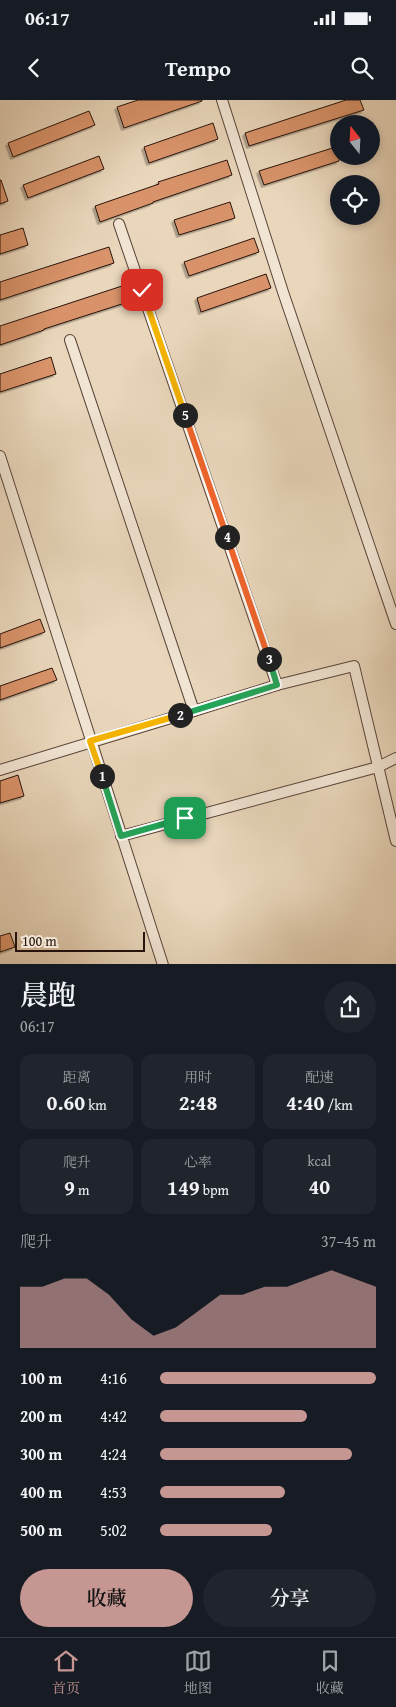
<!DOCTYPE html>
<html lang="zh">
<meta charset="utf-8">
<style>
:root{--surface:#171b24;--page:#20242c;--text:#f1f3f6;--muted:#9ea1a6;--line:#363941;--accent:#c59692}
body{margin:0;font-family:"Gentium Book Plus","Noto Serif SC",serif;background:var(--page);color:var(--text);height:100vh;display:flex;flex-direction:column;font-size:19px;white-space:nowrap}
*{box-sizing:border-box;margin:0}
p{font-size:16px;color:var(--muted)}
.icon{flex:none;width:28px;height:28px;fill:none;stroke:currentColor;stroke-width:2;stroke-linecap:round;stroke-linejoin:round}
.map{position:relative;height:864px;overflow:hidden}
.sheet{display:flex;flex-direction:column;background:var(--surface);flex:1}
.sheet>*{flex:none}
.needle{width:32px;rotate:342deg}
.tools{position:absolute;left:330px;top:15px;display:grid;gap:10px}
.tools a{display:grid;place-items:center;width:50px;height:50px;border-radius:50%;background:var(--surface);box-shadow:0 2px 8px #0003;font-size:25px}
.scale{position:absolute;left:15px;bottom:12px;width:130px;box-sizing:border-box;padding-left:5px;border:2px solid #28140d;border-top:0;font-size:14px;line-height:18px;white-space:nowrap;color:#28140d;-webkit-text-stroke:4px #f1e4d3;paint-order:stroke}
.pin{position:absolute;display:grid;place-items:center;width:42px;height:42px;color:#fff;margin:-21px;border-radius:10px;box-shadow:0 2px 8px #0006}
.km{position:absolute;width:25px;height:25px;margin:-12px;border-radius:50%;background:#222;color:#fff;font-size:14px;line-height:25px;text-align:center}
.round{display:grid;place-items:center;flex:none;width:52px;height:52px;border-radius:26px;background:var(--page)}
.overview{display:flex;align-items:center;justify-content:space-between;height:85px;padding:0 20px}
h1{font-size:28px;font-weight:600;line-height:38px}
.stats{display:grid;grid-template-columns:repeat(3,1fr);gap:8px;height:85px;padding:5px 20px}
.stats div{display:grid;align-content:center;border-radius:12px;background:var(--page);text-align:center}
.stats b{font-size:21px;font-weight:600}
.stats small{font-size:14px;font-weight:400}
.stats p{font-size:14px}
.chart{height:140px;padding:10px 20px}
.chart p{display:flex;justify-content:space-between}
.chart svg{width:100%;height:90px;margin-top:5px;fill:var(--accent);opacity:.7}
.button{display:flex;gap:10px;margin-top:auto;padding:10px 20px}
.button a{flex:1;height:58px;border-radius:30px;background:var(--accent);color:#111;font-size:20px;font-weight:600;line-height:58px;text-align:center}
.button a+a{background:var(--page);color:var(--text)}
ul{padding:0 20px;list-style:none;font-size:16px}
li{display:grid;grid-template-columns:80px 60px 1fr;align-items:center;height:38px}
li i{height:12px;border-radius:6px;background:var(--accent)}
.status{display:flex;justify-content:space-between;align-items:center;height:35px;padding:0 25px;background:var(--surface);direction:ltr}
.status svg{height:14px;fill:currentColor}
header{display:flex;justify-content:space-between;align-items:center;height:65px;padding:0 20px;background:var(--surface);font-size:22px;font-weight:600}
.dock{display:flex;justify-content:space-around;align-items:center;height:70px;border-top:1px solid var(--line);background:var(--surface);font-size:14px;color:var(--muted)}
.dock a{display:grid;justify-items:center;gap:2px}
.dock .on{color:var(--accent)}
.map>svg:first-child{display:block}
.building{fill:#d9936a;stroke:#28140d;filter:url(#shadow)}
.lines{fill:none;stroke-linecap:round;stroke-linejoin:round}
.minor-casing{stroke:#584438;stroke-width:12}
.minor{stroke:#f1e4d3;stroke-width:10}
.split-1-casing{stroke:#fff;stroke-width:10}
.split-2-casing{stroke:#fff;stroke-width:10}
.split-3-casing{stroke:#fff;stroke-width:10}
.split-4-casing{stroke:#fff;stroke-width:10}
.split-5-casing{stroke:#fff;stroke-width:10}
.split-6-casing{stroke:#fff;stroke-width:10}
.split-1{stroke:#22a559;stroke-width:6}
.split-2{stroke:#f5b400;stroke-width:6}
.split-3{stroke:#22a559;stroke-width:6}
.split-4{stroke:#f0652b;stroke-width:6}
.split-5{stroke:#f0652b;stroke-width:6}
.split-6{stroke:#f5b400;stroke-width:6}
</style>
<div class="status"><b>06:17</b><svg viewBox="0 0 49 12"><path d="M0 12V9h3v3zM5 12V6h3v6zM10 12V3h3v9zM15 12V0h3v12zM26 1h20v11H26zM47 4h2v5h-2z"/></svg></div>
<header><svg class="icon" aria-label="back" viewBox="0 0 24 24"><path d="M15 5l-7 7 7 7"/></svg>Tempo<svg class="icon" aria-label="search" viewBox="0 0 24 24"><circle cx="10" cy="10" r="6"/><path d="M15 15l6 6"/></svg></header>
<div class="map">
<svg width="396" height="865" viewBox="0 0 396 865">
<defs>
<filter id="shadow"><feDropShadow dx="-2.5" dy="2.5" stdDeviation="0" flood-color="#0004"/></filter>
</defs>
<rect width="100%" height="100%" fill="#e9d6bb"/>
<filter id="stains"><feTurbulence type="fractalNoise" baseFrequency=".004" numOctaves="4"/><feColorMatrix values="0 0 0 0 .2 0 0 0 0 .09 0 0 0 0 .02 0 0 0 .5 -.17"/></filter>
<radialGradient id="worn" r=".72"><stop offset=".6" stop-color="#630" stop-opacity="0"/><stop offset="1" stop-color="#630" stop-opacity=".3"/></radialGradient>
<g class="building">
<polygon points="138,0 202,0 202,1 124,28 117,7"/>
<polygon points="346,0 360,0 364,10 249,46 245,33"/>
<polygon points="89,11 95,25 13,57 8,43"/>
<polygon points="213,23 218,39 149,63 144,47"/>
<polygon points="339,46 339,61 264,85 259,71"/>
<polygon points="99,56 104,69 28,98 23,85"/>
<polygon points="227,60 232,75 153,102 153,103 100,122 95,106 159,84 158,82"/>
<polygon points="0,80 1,80 8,101 0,104"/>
<polygon points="230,102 235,118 179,135 174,120"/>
<polygon points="23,128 28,145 0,154 0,135"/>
<polygon points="254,138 259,152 189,176 184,162"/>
<polygon points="109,147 114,163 0,200 0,182"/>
<polygon points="266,174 271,188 201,212 197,198"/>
<polygon points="122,186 128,202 44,229 44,230 0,245 0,226"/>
<polygon points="51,257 56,274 0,292 0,274"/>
<polygon points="40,519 45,532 0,548 0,534"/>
<polygon points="52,568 57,580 0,600 0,586"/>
<polygon points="18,675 24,696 0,703 0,681"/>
<polygon points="10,833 15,847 0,852 0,836"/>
</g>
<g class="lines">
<g class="minor-casing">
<g id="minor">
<polyline points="222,0 283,192 396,524"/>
<polyline points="119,124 277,585 354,566 396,741"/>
<polyline points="70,240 194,611 277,585"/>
<polyline points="0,356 163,865"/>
<polyline points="0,670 194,611"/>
<polyline points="121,736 378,667 396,658"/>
</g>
</g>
<use href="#minor" class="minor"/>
</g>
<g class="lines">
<g class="split-1-casing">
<polyline id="split-1" points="102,676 121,736 185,718"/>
</g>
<g class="split-2-casing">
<polyline id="split-2" points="102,676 90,641 180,615"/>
</g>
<g class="split-3-casing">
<polyline id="split-3" points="180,615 277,585 269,559"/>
</g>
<g class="split-4-casing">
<polyline id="split-4" points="227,437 269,559"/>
</g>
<g class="split-5-casing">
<polyline id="split-5" points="185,315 227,437"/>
</g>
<g class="split-6-casing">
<polyline id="split-6" points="142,190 185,315"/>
</g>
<use href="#split-1" class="split-1"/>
<use href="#split-2" class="split-2"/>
<use href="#split-3" class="split-3"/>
<use href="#split-4" class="split-4"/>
<use href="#split-5" class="split-5"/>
<use href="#split-6" class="split-6"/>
</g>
<rect width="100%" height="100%" filter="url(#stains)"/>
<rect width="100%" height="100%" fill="url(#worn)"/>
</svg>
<div class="tools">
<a><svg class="needle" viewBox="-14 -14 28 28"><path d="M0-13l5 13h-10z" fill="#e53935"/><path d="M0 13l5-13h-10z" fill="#9ea1a6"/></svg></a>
<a><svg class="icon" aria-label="locate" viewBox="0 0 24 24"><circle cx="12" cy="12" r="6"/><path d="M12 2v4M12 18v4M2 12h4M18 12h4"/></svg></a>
</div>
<div class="scale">100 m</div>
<div class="pin" style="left:185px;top:718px;background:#1e9e55"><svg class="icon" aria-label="arrive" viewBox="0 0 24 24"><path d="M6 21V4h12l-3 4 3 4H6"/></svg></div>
<div class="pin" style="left:142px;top:190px;background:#d93025"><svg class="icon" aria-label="check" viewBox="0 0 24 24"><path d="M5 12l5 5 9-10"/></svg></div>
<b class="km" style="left:102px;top:676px">1</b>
<b class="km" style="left:180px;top:615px">2</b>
<b class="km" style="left:269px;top:559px">3</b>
<b class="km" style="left:227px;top:437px">4</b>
<b class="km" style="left:185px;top:315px">5</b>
</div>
<section class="sheet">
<div class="overview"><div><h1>晨跑</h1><p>06:17</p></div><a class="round"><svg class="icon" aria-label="share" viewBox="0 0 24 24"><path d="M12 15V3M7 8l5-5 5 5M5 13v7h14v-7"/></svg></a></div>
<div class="stats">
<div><p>距离</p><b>0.60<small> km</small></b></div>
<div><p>用时</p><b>2:48</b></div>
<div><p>配速</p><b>4:40<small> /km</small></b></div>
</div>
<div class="stats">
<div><p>爬升</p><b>9<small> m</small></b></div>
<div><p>心率</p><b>149<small> bpm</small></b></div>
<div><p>kcal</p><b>40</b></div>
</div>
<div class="chart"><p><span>爬升</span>37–45 m</p>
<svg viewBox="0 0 160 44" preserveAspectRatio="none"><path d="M0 44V14L10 14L20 10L30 10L40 18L50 30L60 38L70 34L80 26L90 18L100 18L110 14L120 14L130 10L140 6L150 10L160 14V44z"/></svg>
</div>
<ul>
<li><b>100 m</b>4:16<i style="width:100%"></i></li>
<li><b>200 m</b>4:42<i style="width:68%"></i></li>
<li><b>300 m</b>4:24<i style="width:89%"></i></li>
<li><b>400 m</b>4:53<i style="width:58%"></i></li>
<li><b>500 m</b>5:02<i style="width:52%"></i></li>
</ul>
<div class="button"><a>收藏</a><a>分享</a></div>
</section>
<nav class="dock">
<a class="on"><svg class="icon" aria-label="home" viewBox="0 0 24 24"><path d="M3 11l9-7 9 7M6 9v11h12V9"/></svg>首页</a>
<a><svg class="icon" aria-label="map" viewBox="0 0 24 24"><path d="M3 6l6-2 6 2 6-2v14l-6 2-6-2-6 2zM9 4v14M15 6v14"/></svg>地图</a>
<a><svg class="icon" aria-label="saved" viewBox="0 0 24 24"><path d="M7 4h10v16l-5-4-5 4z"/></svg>收藏</a>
</nav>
